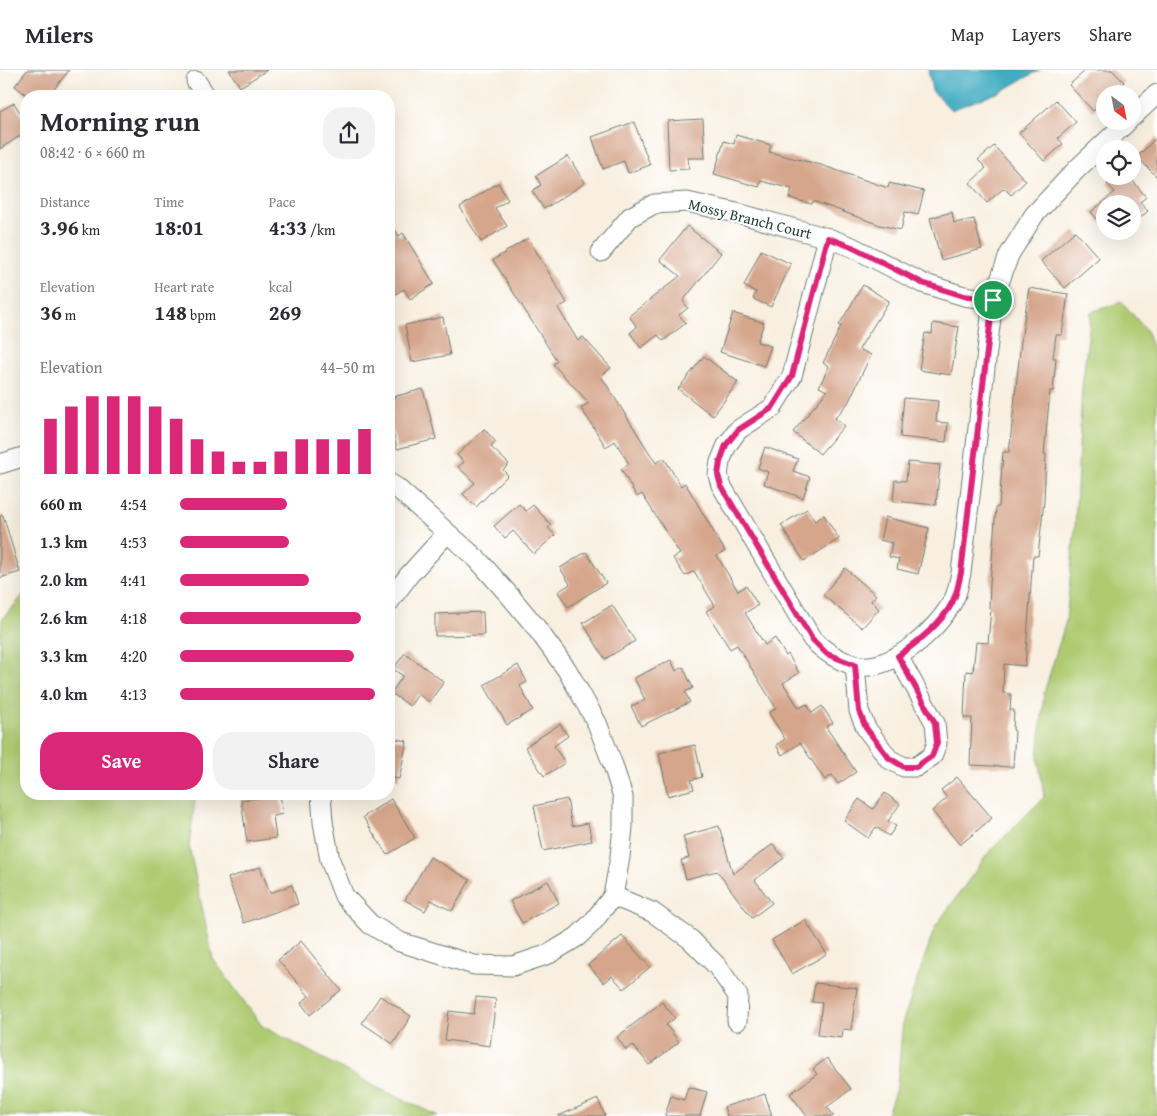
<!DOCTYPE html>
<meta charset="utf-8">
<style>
:root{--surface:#fff;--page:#f2f2f3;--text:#2b2b33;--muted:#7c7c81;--line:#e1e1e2;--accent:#db2777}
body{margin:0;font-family:"Gentium Book Plus",serif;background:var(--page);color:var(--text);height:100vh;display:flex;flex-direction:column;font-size:19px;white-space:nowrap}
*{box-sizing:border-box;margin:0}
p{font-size:16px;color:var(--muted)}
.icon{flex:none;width:28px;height:28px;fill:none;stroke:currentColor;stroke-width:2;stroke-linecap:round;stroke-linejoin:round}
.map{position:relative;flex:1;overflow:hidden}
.drawer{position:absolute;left:20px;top:20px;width:375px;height:710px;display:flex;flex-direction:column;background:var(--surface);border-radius:20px;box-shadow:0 5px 20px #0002}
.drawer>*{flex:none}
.needle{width:32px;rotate:148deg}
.fabs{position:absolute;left:1096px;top:15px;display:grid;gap:10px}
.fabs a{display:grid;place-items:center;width:45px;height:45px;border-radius:50%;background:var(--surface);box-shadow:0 5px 20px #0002;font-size:25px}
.pin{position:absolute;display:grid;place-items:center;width:42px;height:42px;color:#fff;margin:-21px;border:2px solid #fff;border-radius:50%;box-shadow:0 1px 5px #0007}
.round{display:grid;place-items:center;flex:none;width:52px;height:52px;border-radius:20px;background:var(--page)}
.head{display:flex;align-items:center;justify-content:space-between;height:85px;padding:0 20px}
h1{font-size:28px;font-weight:800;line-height:38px}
.metrics{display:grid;grid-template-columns:repeat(3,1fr);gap:8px;height:85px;padding:5px 20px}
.metrics div{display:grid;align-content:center}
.metrics b{font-size:21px;font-weight:800}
.metrics small{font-size:14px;font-weight:400}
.metrics p{font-size:14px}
.chart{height:140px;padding:10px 20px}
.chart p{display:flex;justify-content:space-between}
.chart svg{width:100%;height:90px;margin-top:5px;stroke:var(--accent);stroke-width:6}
.primary-button{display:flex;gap:10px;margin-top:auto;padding:10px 20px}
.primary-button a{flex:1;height:58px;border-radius:20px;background:var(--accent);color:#fff;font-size:20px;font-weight:800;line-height:58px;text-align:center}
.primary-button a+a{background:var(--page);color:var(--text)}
ul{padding:0 20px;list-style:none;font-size:16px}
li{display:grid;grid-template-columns:80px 60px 1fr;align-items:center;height:38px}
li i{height:12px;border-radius:6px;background:var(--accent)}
header{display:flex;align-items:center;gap:30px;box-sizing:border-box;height:70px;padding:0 25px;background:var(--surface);border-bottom:1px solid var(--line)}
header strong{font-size:24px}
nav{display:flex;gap:28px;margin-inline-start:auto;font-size:18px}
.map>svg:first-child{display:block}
.green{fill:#afcb72;stroke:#678453}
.water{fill:#42acc2;stroke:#30747b}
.building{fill:#d5a68c}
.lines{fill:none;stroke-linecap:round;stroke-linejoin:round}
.minor-casing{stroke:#6b7b70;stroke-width:21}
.minor{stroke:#fff;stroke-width:19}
.route-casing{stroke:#fff;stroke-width:10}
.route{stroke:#db2777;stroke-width:6}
.labels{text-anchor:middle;stroke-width:4;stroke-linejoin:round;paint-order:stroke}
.street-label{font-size:15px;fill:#1f3d34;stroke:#fff}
</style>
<header>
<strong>Milers</strong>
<nav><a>Map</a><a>Layers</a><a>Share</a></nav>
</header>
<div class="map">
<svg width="1157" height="1046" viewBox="0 0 1157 1046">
<rect width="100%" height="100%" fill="#fff"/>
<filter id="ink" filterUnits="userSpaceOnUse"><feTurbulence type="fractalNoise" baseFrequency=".02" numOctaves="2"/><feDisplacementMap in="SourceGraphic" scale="10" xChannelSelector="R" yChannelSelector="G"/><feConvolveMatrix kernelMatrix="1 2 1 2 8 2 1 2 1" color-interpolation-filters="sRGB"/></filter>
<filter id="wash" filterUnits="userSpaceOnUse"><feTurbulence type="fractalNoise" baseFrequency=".0096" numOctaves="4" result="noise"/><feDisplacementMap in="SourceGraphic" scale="20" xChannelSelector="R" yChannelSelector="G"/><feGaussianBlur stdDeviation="1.12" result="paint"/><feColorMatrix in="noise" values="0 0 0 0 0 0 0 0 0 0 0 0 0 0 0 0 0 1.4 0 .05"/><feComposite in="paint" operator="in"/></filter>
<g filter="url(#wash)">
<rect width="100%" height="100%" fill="#f8efe0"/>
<g class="green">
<polygon points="1122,232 1147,261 1157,296 1157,1046 886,1046 897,1016 903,951 935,857 989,782 1044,727 1038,687 1044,623 1066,551 1075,458 1082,318 1091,242"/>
<polygon points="26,522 26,724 196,724 189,776 213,889 262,956 378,1018 438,1046 0,1046 0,577 2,549"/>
</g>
<polygon class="water" points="928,0 1040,0 1000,22 951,40 932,21"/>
<g id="blocks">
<g class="building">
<polygon points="27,0 69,0 49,26 28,26 15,16"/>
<polygon points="229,0 267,0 240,17"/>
<polygon points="1086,0 1112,0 1124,12 1111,24 1105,24 1105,30 1093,41 1069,15"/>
<polygon points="1056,30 1076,52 1058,68 1063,74 1044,91 1019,63"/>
<polygon points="14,33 26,52 26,62 0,79 0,41"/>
<polygon points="703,49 705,88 688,88 689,99 669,100 667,51"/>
<polygon points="634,52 650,95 628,103 624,91 603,99 592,67"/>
<polygon points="736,65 771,75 769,82 821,95 888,118 889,113 924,121 918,145 905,142 901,160 880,155 813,131 812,134 789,128 792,119 761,111 759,117 714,104 724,71 734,74"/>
<polygon points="1157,67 1157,107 1139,89 1139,85"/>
<polygon points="994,76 1026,111 1011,125 1004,118 987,133 970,113 986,98 978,90"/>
<polygon points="568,86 585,113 544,139 532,121 541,115 536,106"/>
<polygon points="1116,106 1129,106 1146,127 1140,132 1148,141 1132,155 1132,134 1105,134 1105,158 1091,142 1115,122 1107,114"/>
<polygon points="498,113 508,130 495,138 507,156 481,172 460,137"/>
<polygon points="952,142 954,153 974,149 982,179 941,190 930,148"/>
<polygon points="389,150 399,166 403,163 434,214 410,229 404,219 389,228"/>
<polygon points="687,156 721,183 683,231 688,238 679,245 686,253 663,271 658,265 641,278 630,263 637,257 629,246 680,206 660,190"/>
<polygon points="1075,161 1099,188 1065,218 1041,191"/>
<polygon points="528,168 567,233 558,238 578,271 583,267 611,298 601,306 656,393 664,388 681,416 685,413 725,481 717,486 738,521 746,516 758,535 745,543 765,575 775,568 786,586 788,584 799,603 783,613 799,638 807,634 812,643 822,636 833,653 826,657 856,702 838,714 832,705 825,710 800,673 782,685 776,675 785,669 769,643 776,638 737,575 730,579 706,541 715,536 694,501 685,506 673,488 680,484 642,424 637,427 621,399 629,394 615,371 606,377 581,338 589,333 553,294 557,291 493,190"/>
<polygon points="761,180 791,194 771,237 753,229 756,222 744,216"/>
<polygon points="863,215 889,231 859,279 871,285 848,333 835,348 844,356 820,384 793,362 827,321 819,317 829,296 823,293 841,256 839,255"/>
<polygon points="1029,218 1068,224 1062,265 1056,265 1053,288 1056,288 1053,321 1050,321 1044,384 1046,384 1044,431 1038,486 1033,486 1025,596 1004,594 1003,623 1011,624 1010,640 1014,640 1013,660 1015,661 1013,697 970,695 972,648 964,648 966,601 973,602 976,572 988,573 991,539 989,538 990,514 996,437 999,437 1003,382 1009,382 1021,271"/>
<polygon points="733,243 764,253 757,272 771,276 764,296 720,282"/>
<polygon points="443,247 450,285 412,292 405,255"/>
<polygon points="933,253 959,257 951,305 919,300 925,263 932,264"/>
<polygon points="704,286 738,312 713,346 678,319"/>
<polygon points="423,319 436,369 397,379 389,347 389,328"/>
<polygon points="904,328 938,331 936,352 948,353 946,372 900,367"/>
<polygon points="484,359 496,372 491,377 509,394 503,400 508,405 476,437 463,424 475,413 458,397 464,392 457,385"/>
<polygon points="765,377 798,389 793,401 810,407 803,428 764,414 768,402 758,398"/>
<polygon points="908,392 940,395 936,435 893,431 895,410 906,411"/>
<polygon points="519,434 526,441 533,435 551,455 548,458 555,465 534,484 513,461 505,468 494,456"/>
<polygon points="807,439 815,451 824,445 839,469 804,491 781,455"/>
<polygon points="3,445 20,502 0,508 0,446"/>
<polygon points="885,447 929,458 918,504 897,499 899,489 889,487 892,473 880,470"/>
<polygon points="586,482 606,513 568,537 558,522 570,514 560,498"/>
<polygon points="845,498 876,525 871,531 879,539 862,558 823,525"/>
<polygon points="612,535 635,571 605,589 583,553"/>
<polygon points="483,542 484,565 435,566 435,544"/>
<polygon points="405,583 444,612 429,632 418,624 410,636 391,623 403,606 393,599"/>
<polygon points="671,590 676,601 683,597 693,618 685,622 690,632 641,656 631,636 645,630 634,608"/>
<polygon points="518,595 527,612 520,616 533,640 507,655 484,615"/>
<polygon points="560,654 568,666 554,676 565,693 544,706 525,677"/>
<polygon points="389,668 407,671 399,709 389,707"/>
<polygon points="695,675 702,707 691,710 694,719 668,726 659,683"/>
<polygon points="957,707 992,748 960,775 932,741 947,728 941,720"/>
<polygon points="885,723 900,734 888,751 896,756 889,766 876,757 868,768 844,751 859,729 873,739"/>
<polygon points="280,725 283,744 273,746 276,768 247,772 241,730"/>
<polygon points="391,729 415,768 387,785 363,747"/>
<polygon points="567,729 572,756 588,753 592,771 543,781 534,736"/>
<polygon points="719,756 733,804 773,774 784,788 755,810 772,833 752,848 717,801 686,809 681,790 689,788 683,766"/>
<polygon points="430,787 470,810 452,841 431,830 425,841 405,830"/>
<polygon points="260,797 270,823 292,815 298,834 244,853 228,808"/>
<polygon points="548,811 559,833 522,853 510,831"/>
<polygon points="805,850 827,884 792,904 772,870"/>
<polygon points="622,866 650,897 624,919 612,906 604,913 588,895"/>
<polygon points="301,871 341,920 310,945 301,933 309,926 278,890"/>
<polygon points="815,913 857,918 851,960 843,959 842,968 818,965 822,933 812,932"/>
<polygon points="380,926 411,946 393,974 362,953"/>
<polygon points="476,927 496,929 490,976 445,970 449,941 474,944"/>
<polygon points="662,932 675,948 666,955 679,972 649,995 633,975 626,980 617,967"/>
<polygon points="827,988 851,1019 827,1037 834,1046 807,1046 790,1024 817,1004 813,999"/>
<polygon points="688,1017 707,1022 700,1046 665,1046 671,1026 684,1030"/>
<polygon points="765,1024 772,1046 727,1046 724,1037"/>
<polygon points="598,1029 605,1046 558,1046"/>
</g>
</g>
</g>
<g filter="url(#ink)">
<use href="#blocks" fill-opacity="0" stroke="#6b7b70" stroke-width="1"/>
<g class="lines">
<g class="minor-casing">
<g id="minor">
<polyline points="196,11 206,26"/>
<polyline points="1132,47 1157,24"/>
<path d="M828,168l-36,138 -20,32 -34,22 -11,15 -7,17 -2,13 3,10 91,154c12,12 24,21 42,26 36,9 85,-36 100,-66 4,-8 5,-18 7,-26l32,-273 16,-45 25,-40 43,-46 51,-48"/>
<polyline points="601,182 630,147 654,134 687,132 741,144 828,168 852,177 922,213 964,226 993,230"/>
<polyline points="0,394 26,386"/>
<polyline points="389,532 409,505 447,463"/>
<polyline points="855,595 859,641 866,658 889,689 904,697 916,697 932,686 937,673 935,653 898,586"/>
<polyline points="321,724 323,752 330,790 344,826 370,854 400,872 474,895 513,896 549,884 577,867 592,853 613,826 620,787 623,756 623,727 613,695 597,653 567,600 535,556 510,526 478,490 396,417 389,413"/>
<polyline points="613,826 652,842 690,869 717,896 738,926 737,951"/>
</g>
</g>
<use href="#minor" class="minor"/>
</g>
</g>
<g class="lines" filter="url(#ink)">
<g class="route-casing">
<path id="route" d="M828,168l24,9 70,36 42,13 29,4 -32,273c-2,7 -3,16 -6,23 -8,24 -37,46 -57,60l37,67 2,20 -5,13 -16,11h-12l-15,-9 -23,-30 -7,-17 -4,-46 -28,-11 -15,-15 -91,-153 -3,-11 2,-13 6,-17 12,-15 34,-22 20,-32z"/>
</g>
<use href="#route" class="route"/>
</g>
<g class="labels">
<g class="street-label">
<text transform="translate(750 149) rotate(14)" y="5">Mossy Branch Court</text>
</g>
</g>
</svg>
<div class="fabs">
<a><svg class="needle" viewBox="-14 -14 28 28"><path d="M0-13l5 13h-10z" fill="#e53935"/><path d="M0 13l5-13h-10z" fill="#7c7c81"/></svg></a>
<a><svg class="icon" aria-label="locate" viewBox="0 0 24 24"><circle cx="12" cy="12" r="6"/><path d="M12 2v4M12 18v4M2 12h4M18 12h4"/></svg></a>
<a><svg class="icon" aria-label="layers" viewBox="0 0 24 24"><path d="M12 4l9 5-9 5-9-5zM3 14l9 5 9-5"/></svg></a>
</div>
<div class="pin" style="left:993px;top:230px;background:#1e9e55"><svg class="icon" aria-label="arrive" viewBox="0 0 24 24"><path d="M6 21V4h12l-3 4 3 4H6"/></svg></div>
<section class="drawer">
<div class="head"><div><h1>Morning run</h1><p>08:42 · 6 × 660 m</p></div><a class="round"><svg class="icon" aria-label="share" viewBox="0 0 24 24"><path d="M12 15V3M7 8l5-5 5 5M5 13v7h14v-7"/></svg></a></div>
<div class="metrics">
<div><p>Distance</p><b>3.96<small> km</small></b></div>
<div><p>Time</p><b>18:01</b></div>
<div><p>Pace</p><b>4:33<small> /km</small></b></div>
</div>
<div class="metrics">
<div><p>Elevation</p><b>36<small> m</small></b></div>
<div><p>Heart rate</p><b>148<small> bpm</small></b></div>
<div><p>kcal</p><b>269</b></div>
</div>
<div class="chart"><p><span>Elevation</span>44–50 m</p>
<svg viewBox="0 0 160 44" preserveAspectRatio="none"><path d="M5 44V17M15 44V11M25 44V6M35 44V6M45 44V6M55 44V11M65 44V17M75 44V27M85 44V33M95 44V38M105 44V38M115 44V33M125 44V27M135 44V27M145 44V27M155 44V22"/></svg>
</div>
<ul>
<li><b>660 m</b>4:54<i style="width:55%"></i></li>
<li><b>1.3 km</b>4:53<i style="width:56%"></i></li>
<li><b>2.0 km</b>4:41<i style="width:66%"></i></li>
<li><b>2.6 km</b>4:18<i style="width:93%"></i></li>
<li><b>3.3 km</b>4:20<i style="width:89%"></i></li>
<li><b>4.0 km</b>4:13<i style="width:100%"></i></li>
</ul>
<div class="primary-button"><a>Save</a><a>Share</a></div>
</section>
</div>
